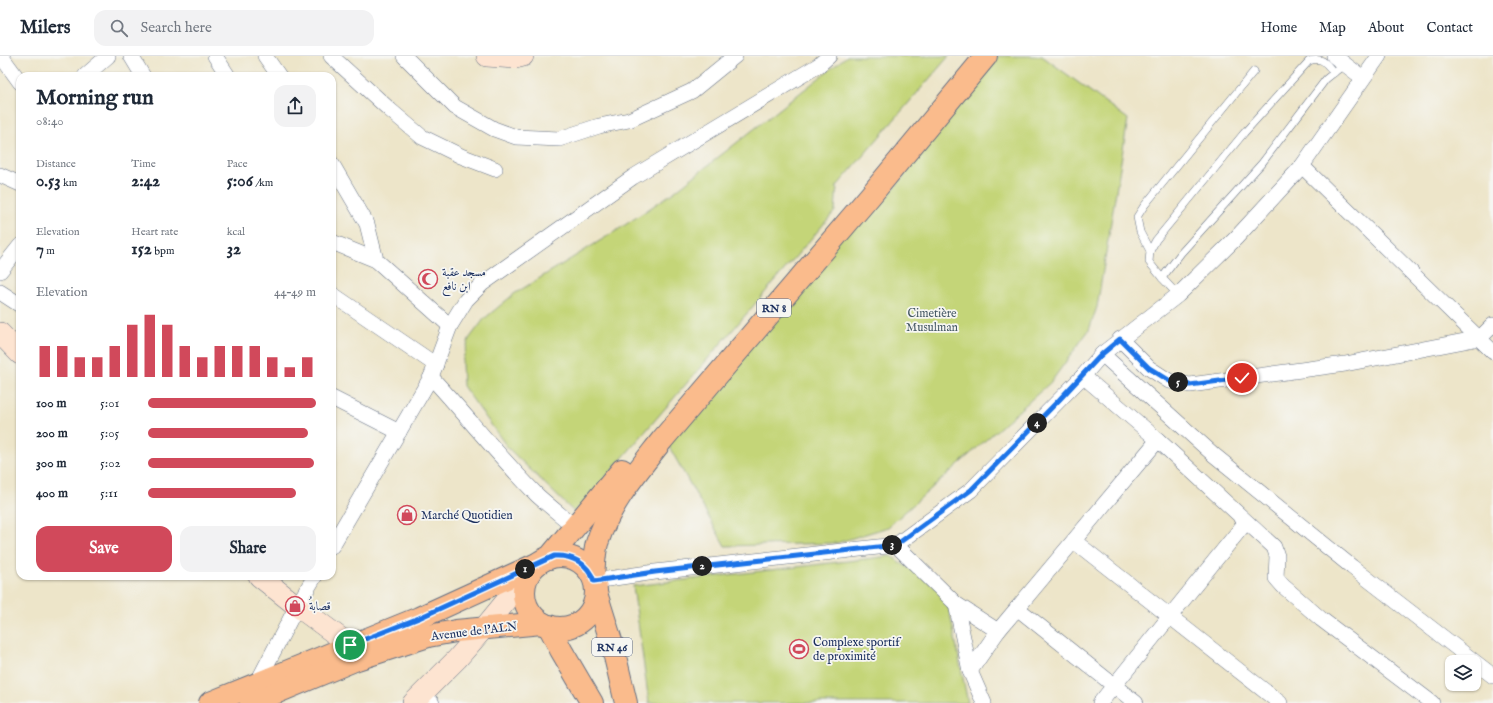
<!DOCTYPE html>
<meta charset="utf-8">
<style>
:root{--surface:#fff;--page:#f2f2f3;--text:#1f2937;--muted:#747a83;--line:#e0e1e3;--accent:#d1495b}
body{margin:0;font-family:"IM FELL English",Amiri,serif;background:var(--page);color:var(--text);height:100vh;display:flex;flex-direction:column;font-size:15px;white-space:nowrap}
*{box-sizing:border-box;margin:0}
p{font-size:13px;color:var(--muted)}
.icon{flex:none;width:22px;height:22px;fill:none;stroke:currentColor;stroke-width:2;stroke-linecap:round;stroke-linejoin:round}
.map{position:relative;flex:1;overflow:hidden}
.details{position:absolute;left:16px;top:16px;width:320px;height:508px;display:flex;flex-direction:column;background:var(--surface);border-radius:12px;box-shadow:0 1px 3px #0004}
.details>*{flex:none}
.buttons{position:absolute;left:1445px;top:599px;display:grid;gap:8px}
.buttons a{display:grid;place-items:center;width:36px;height:36px;border-radius:8px;background:var(--surface);box-shadow:0 1px 3px #0004;font-size:20px}
.pin{position:absolute;display:grid;place-items:center;width:34px;height:34px;color:#fff;margin:-17px;border:2px solid #fff;border-radius:50%;box-shadow:0 1px 4px #0007}
.km{position:absolute;width:20px;height:20px;margin:-10px;border-radius:50%;background:#222;color:#fff;font-size:11px;line-height:20px;text-align:center}
.round{display:grid;place-items:center;flex:none;width:42px;height:42px;border-radius:12px;background:var(--page)}
.head{display:flex;align-items:center;justify-content:space-between;height:68px;padding:0 20px}
h1{font-size:22px;font-weight:700;line-height:30px}
.metrics{display:grid;grid-template-columns:repeat(3,1fr);gap:6px;height:68px;padding:4px 20px}
.metrics div{display:grid;align-content:center}
.metrics b{font-size:17px;font-weight:700}
.metrics small{font-size:11px;font-weight:400}
.metrics p{font-size:11px}
.chart{height:112px;padding:8px 20px}
.chart p{display:flex;justify-content:space-between}
.chart svg{width:100%;height:72px;margin-top:4px;stroke:var(--accent);stroke-width:6}
.cta{display:flex;gap:8px;margin-top:auto;padding:8px 20px}
.cta a{flex:1;height:46px;border-radius:12px;background:var(--accent);color:#fff;font-size:16px;font-weight:700;line-height:46px;text-align:center}
.cta a+a{background:var(--page);color:var(--text)}
ul{padding:0 20px;list-style:none;font-size:13px}
li{display:grid;grid-template-columns:64px 48px 1fr;align-items:center;height:30px}
li i{height:10px;border-radius:5px;background:var(--accent)}
header{display:flex;align-items:center;gap:24px;box-sizing:border-box;height:56px;padding:0 20px;background:var(--surface);border-bottom:1px solid var(--line)}
header strong{font-size:19px}
nav{display:flex;gap:22px;margin-inline-start:auto;font-size:14px}
.search{width:280px;height:36px;background:var(--page);display:flex;align-items:center;gap:10px;box-sizing:border-box;padding:0 14px;border-radius:12px;color:var(--muted);font-size:15px}
.map>svg:first-child{display:block}
.green{fill:#c4d578;stroke:#70826b}
.lines{fill:none;stroke-linecap:round;stroke-linejoin:round}
.lane-casing{stroke:#646f83;stroke-width:8}
.street-casing{stroke:#646f83;stroke-width:16}
.secondary-casing{stroke:#646f83;stroke-width:22}
.primary-casing{stroke:#646f83;stroke-width:24}
.highway-casing{stroke:#646f83;stroke-width:24}
.lane{stroke:#fff;stroke-width:7}
.street{stroke:#fff;stroke-width:15}
.secondary{stroke:#fde4d1;stroke-width:21}
.primary{stroke:#fabb8c;stroke-width:22}
.highway{stroke:#fabb8c;stroke-width:22}
.route-casing{stroke:#fff;stroke-width:8}
.route{stroke:#1a73e8;stroke-width:5}
.labels{text-anchor:middle;stroke-width:3.5;stroke-linejoin:round;paint-order:stroke}
.shield{fill:#f6f6f2;stroke:#5d6b8a;stroke-width:1}
.shield-label{font-size:11px;font-weight:bold;fill:#1b2f5e}
.poi-label{font-size:12px;fill:#1b2f5e;stroke:#f6f6f2;text-anchor:start}
.park-label{font-size:12px;fill:#455864;stroke:#f6f6f2}
.street-label{font-size:12px;fill:#1b2f5e;stroke:#f6f6f2}
</style>
<header>
<strong>Milers</strong>
<div class="search"><svg class="icon" aria-label="search" viewBox="0 0 24 24"><circle cx="10" cy="10" r="6"/><path d="M15 15l6 6"/></svg>Search here</div>
<nav><a>Home</a><a>Map</a><a>About</a><a>Contact</a></nav>
</header>
<div class="map">
<svg width="1493" height="647" viewBox="0 0 1493 647">
<rect width="100%" height="100%" fill="#f6f6f2"/>
<filter id="ink" filterUnits="userSpaceOnUse"><feTurbulence type="fractalNoise" baseFrequency=".025" numOctaves="2"/><feDisplacementMap in="SourceGraphic" scale="8" xChannelSelector="R" yChannelSelector="G"/><feConvolveMatrix kernelMatrix="1 2 1 2 8 2 1 2 1" color-interpolation-filters="sRGB"/></filter>
<filter id="wash" filterUnits="userSpaceOnUse"><feTurbulence type="fractalNoise" baseFrequency=".012" numOctaves="4" result="noise"/><feDisplacementMap in="SourceGraphic" scale="16" xChannelSelector="R" yChannelSelector="G"/><feGaussianBlur stdDeviation="0.9" result="paint"/><feColorMatrix in="noise" values="0 0 0 0 0 0 0 0 0 0 0 0 0 0 0 0 0 1.4 0 .05"/><feComposite in="paint" operator="in"/></filter>
<g filter="url(#wash)">
<rect width="100%" height="100%" fill="#ede5c9"/>
<g class="green">
<polygon points="847,0 949,0 837,130 835,155 582,449 574,456 508,392 463,330 462,306 469,283 484,263 514,238 619,173 674,136"/>
<polygon points="998,0 1042,0 1128,63 1097,251 1089,274 1051,326 888,471 837,487 725,490 667,387 856,158 880,150"/>
<polygon points="891,500 946,538 968,647 649,647 633,530"/>
</g>
</g>
<g filter="url(#ink)">
<g class="lines">
<g class="lane-casing">
<g id="lane">
<polyline points="1150,195 1140,176 1137,161 1144,150 1254,15"/>
<path d="M1162,222l-13,-16 1,-11 6,-11 88,-107 65,-72c13,-5 17,2 25,12"/>
<polyline points="1178,239 1162,222 1181,197 1262,107 1326,23 1345,8"/>
</g>
</g>
<g class="street-casing">
<g id="street">
<polyline points="1,0 20,26"/>
<polyline points="131,0 143,20"/>
<polyline points="215,0 228,20"/>
<polyline points="265,0 279,20"/>
<polyline points="331,0 390,54 422,81 461,100 495,113"/>
<polyline points="404,0 455,51 494,73 516,81 559,83 599,70 629,64 692,35 735,0"/>
<polyline points="1334,0 1363,22"/>
<polyline points="85,20 108,0"/>
<polyline points="332,108 367,168 376,204"/>
<polyline points="1302,110 1493,296"/>
<polyline points="0,119 20,128"/>
<polyline points="332,186 376,204 450,270"/>
<polyline points="0,215 20,190"/>
<polyline points="0,236 20,249"/>
<polyline points="332,238 436,309"/>
<polyline points="1120,283 1149,312 1169,325 1190,329 1345,308 1480,282 1493,269"/>
<polyline points="1102,298 1214,399 1352,511 1493,620"/>
<polyline points="1083,320 1158,384 1274,491 1277,500 1276,522 1283,530 1321,563 1432,647"/>
<path d="M431,321c36,39 69,81 106,118 12,11 25,21 38,32"/>
<polyline points="332,342 399,376"/>
<polyline points="1074,485 1280,647"/>
<polyline points="896,489 956,548 998,575"/>
<polyline points="332,490 431,321 450,270 466,244 482,228 633,121 819,9 829,0"/>
<polyline points="594,525 655,516 896,489 971,434 1083,320 1102,298 1178,239 1236,182 1302,110 1379,0"/>
<polyline points="956,548 970,615 984,647"/>
<polyline points="1017,552 1136,647"/>
<polyline points="970,615 998,575 1158,384"/>
<polyline points="257,627 297,550 315,520"/>
<polyline points="421,638 432,647"/>
<polyline points="1100,647 1246,466"/>
</g>
</g>
<g class="secondary-casing">
<g id="secondary">
<polyline points="487,0 515,2 523,0"/>
<polyline points="0,277 20,298"/>
<polyline points="259,520 297,550 350,589 357,603"/>
<polyline points="413,647 457,603 484,572 531,515"/>
</g>
</g>
<g class="primary-casing">
<g id="primary">
<circle cx="560" cy="536" r="36"/>
<polyline points="596,537 612,588 626,647"/>
<polyline points="549,570 561,594 592,647"/>
<polyline points="210,647 419,562 537,508"/>
<polyline points="251,647 357,603 428,580 456,575 542,567"/>
</g>
</g>
<g class="highway-casing">
<g id="highway">
<polyline points="549,502 622,414"/>
<path d="M593,521c1,-11 1,-23 4,-34 13,-40 40,-71 65,-103l208,-244 116,-140"/>
</g>
</g>
<use href="#lane" class="lane"/>
<use href="#street" class="street"/>
<use href="#secondary" class="secondary"/>
<use href="#primary" class="primary"/>
<use href="#highway" class="highway"/>
</g>
</g>
<g class="lines" filter="url(#ink)">
<g class="route-casing">
<path id="route" d="M350,589l69,-27 135,-62c18,-1 34,7 40,25l61,-9 241,-27 75,-55 88,-90 43,-46 18,-15 29,29 21,13 20,4 52,-7"/>
</g>
<use href="#route" class="route"/>
</g>
<defs>
<g id="mosque-ring" transform="scale(1)"><circle r="9.5" fill="#f6f6f2" stroke="#d1495b" stroke-width="1.5"/><path d="M3.5-4.9A6 6 0 1 0 3.5 4.9A5 5 0 1 1 3.5-4.9Z" fill="#d1495b"/></g>
<g id="shop-ring" transform="scale(1)"><circle r="9.5" fill="#f6f6f2" stroke="#d1495b" stroke-width="1.5"/><path d="M-5-2.5h2.3a2.7 3.5 0 0 1 5.4 0H5L5.5 6h-11ZM-1.5-2.5h3a1.5 2.3 0 0 0-3 0Z" fill="#d1495b"/></g>
<g id="stadium-ring" transform="scale(1)"><circle r="9.5" fill="#f6f6f2" stroke="#d1495b" stroke-width="1.5"/><path d="M0-5a6.5 5 0 1 0 0 10a6.5 5 0 1 0 0-10ZM-3.5-1.8h7v3.6h-7Z" fill="#d1495b"/></g>
</defs>
<g fill-rule="evenodd">
<use href="#mosque-ring" x="428" y="223"/>
<use href="#shop-ring" x="407" y="459"/>
<use href="#shop-ring" x="295" y="550"/>
<use href="#stadium-ring" x="799" y="593"/>
</g>
<g class="labels">
<g class="shield">
<rect x="757" y="243" width="34" height="18" rx="3"/>
<rect x="592" y="582" width="40" height="18" rx="3"/>
</g>
<g class="shield-label">
<text x="774" y="256">RN 8</text>
<text x="612" y="595">RN 46</text>
</g>
<g class="poi-label">
<text x="442" y="220">مسجد عقبة<tspan x="442" dy="14">ابن نافع</tspan></text>
<text x="421" y="463">Marché Quotidien</text>
<text x="309" y="554">قصابةُ</text>
<text x="813" y="590">Complexe sportif<tspan x="813" dy="14">de proximité</tspan></text>
</g>
<g class="park-label">
<text x="932" y="261">Cimetière<tspan x="932" dy="14">Musulman</tspan></text>
</g>
<g class="street-label">
<text transform="translate(474 575) rotate(-7)" y="4">Avenue de l'ALN</text>
</g>
</g>
</svg>
<div class="buttons">
<a><svg class="icon" aria-label="layers" viewBox="0 0 24 24"><path d="M12 4l9 5-9 5-9-5zM3 14l9 5 9-5"/></svg></a>
</div>
<div class="pin" style="left:350px;top:589px;background:#1e9e55"><svg class="icon" aria-label="arrive" viewBox="0 0 24 24"><path d="M6 21V4h12l-3 4 3 4H6"/></svg></div>
<div class="pin" style="left:1242px;top:322px;background:#d93025"><svg class="icon" aria-label="check" viewBox="0 0 24 24"><path d="M5 12l5 5 9-10"/></svg></div>
<b class="km" style="left:525px;top:513px">1</b>
<b class="km" style="left:702px;top:510px">2</b>
<b class="km" style="left:892px;top:489px">3</b>
<b class="km" style="left:1037px;top:367px">4</b>
<b class="km" style="left:1178px;top:326px">5</b>
<section class="details">
<div class="head"><div><h1>Morning run</h1><p>08:40</p></div><a class="round"><svg class="icon" aria-label="share" viewBox="0 0 24 24"><path d="M12 15V3M7 8l5-5 5 5M5 13v7h14v-7"/></svg></a></div>
<div class="metrics">
<div><p>Distance</p><b>0.53<small> km</small></b></div>
<div><p>Time</p><b>2:42</b></div>
<div><p>Pace</p><b>5:06<small> /km</small></b></div>
</div>
<div class="metrics">
<div><p>Elevation</p><b>7<small> m</small></b></div>
<div><p>Heart rate</p><b>152<small> bpm</small></b></div>
<div><p>kcal</p><b>32</b></div>
</div>
<div class="chart"><p><span>Elevation</span>44–49 m</p>
<svg viewBox="0 0 160 44" preserveAspectRatio="none"><path d="M5 44V25M15 44V25M25 44V32M35 44V32M45 44V25M55 44V12M65 44V6M75 44V12M85 44V25M95 44V32M105 44V25M115 44V25M125 44V25M135 44V32M145 44V38M155 44V32"/></svg>
</div>
<ul>
<li><b>100 m</b>5:01<i style="width:100%"></i></li>
<li><b>200 m</b>5:05<i style="width:95%"></i></li>
<li><b>300 m</b>5:02<i style="width:99%"></i></li>
<li><b>400 m</b>5:11<i style="width:88%"></i></li>
</ul>
<div class="cta"><a>Save</a><a>Share</a></div>
</section>
</div>
